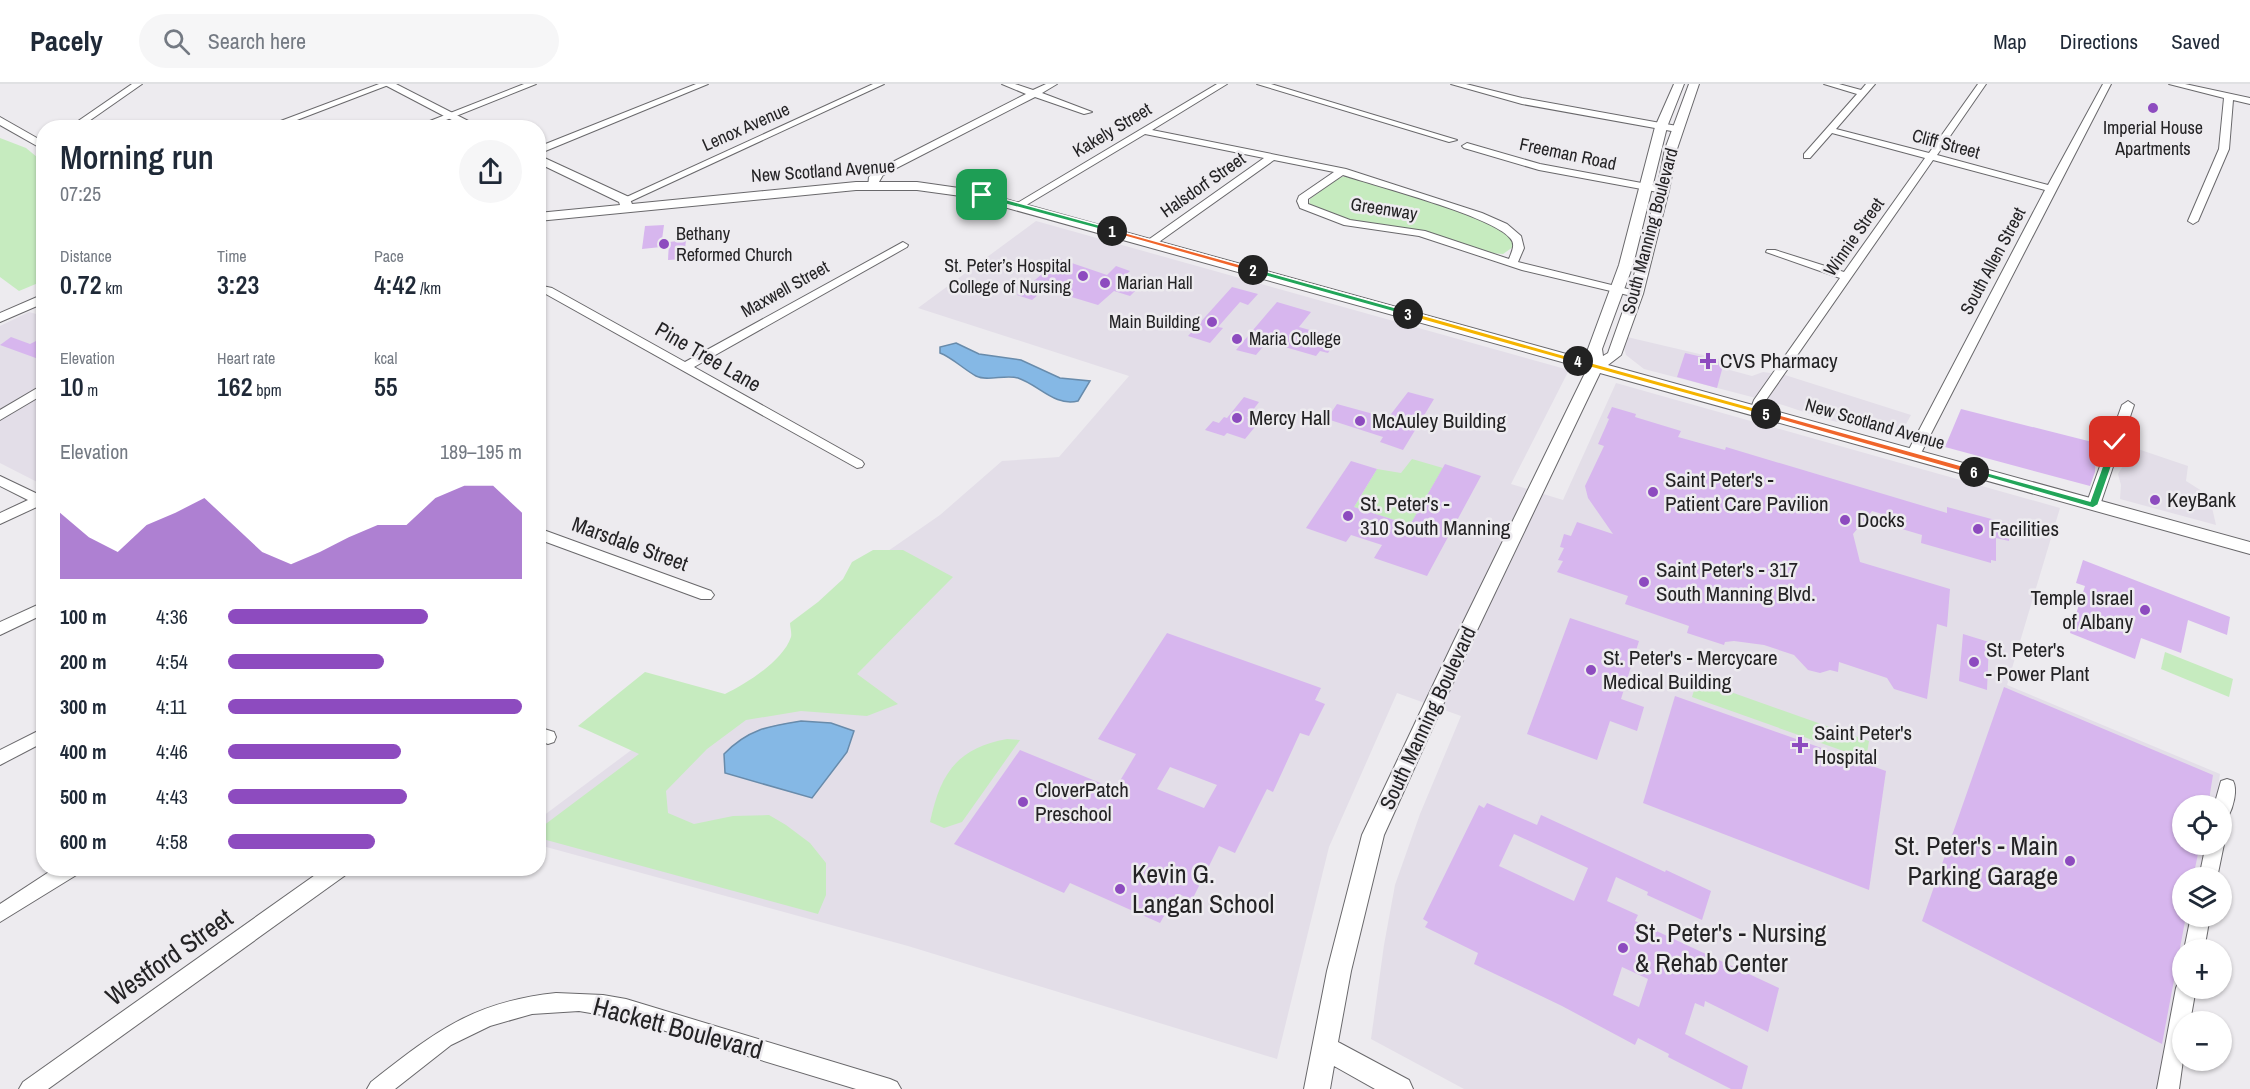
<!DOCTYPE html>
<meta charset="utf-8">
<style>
:root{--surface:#fff;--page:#f6f6f7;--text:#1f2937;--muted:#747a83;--line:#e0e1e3;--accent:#8d4bbf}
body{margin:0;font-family:"Archivo Narrow",sans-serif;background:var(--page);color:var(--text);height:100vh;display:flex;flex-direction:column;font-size:22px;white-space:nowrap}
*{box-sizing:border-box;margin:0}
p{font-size:20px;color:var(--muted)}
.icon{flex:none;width:33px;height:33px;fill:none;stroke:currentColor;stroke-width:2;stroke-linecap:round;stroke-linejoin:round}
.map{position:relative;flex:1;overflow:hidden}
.details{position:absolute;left:36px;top:36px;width:510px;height:756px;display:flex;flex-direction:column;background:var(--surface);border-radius:24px;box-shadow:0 2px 4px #0004}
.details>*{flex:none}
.tools{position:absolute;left:2172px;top:711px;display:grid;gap:12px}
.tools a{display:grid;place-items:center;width:60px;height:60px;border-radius:50%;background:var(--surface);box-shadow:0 2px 4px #0004;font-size:30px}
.pin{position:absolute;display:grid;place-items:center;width:51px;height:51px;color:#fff;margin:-26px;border-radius:12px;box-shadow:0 3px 9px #0006}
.km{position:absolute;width:30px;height:30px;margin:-15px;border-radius:50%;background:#222;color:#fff;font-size:16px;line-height:30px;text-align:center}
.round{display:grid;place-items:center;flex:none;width:63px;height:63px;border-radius:32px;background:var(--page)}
.head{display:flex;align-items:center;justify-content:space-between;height:102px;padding:0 24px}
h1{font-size:33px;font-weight:600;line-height:45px}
.stats{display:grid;grid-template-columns:repeat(3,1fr);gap:9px;height:102px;padding:6px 24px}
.stats div{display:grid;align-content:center}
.stats b{font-size:26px;font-weight:600}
.stats small{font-size:16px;font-weight:400}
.stats p{font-size:16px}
.chart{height:168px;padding:12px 24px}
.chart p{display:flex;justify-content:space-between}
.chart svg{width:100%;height:108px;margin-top:6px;fill:var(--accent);opacity:.7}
ul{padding:0 24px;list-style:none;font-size:20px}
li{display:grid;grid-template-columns:96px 72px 1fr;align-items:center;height:45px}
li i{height:15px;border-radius:8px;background:var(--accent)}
header{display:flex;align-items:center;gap:36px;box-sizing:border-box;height:84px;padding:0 30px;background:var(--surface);border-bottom:2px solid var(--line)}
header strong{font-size:28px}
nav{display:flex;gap:33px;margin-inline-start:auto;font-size:21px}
.search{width:420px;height:54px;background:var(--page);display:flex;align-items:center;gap:15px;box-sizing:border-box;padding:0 21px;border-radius:33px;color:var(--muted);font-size:22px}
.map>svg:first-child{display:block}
.built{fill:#e3dee8}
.green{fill:#c6ebbf}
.water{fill:#85b8e5;stroke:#688bab;stroke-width:1.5}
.building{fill:#d7b6ee;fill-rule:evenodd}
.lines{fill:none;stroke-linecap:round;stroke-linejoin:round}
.minor-casing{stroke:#69686b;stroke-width:2}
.tertiary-casing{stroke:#69686b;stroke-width:2}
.minor{fill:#fff;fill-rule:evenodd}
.tertiary{fill:#fff;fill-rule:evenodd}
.split-1{fill:#22a559;stroke:#fff;stroke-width:1.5}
.split-2{fill:#f0652b;stroke:#fff;stroke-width:1.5}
.split-3{fill:#22a559;stroke:#fff;stroke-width:1.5}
.split-4{fill:#f5b400;stroke:#fff;stroke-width:1.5}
.split-5{fill:#f5b400;stroke:#fff;stroke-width:1.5}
.split-6{fill:#f0652b;stroke:#fff;stroke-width:1.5}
.split-7{fill:#22a559;stroke:#fff;stroke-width:1.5}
.poi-dot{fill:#8d4bbf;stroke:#edebef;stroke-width:2}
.labels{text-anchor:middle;stroke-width:5;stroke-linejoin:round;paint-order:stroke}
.far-street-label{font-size:18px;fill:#242325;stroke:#edebef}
.far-poi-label{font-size:18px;fill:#242325;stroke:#edebef;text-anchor:start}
.street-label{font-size:21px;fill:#242325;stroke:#edebef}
.poi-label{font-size:21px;fill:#242325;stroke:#edebef;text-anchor:start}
.near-poi-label{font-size:26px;fill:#242325;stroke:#edebef;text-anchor:start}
.near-street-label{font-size:26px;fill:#242325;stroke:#edebef}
</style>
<header>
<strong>Pacely</strong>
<div class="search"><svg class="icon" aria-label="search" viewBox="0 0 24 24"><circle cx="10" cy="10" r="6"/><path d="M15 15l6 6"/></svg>Search here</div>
<nav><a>Map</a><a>Directions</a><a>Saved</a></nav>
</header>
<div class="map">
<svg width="2250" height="1005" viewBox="0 0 2250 1005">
<rect width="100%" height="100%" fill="#edebef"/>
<g class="built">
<polygon points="1036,137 1569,286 1511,400 1563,416 1616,299 2060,424 2007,601 2220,690 2215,721 2182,722 2182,760 2207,761 2201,793 2182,794 2182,832 2194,833 2188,865 2182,866 2182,892 2160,1005 1464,1005 1371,955 1384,861 1395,801 1420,730 1461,632 1397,609 1329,763 1277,975 908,862 539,761 539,735 705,611 746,627 862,485 940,431 1002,377 1059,373 1129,292 918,224"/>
<polygon points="29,228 43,232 43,401 0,379 0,242"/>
<polygon points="1627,253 1725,276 1726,285 1752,292 1763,288 1785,291 1911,331 1899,353 1825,335 1783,321 1644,285 1626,271 1624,263"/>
<polygon points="2123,360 2188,382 2186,397 2205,409 2210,415 2216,441 2120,415 2121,401 2118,390 2126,377 2120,368"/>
</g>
<g class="green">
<polygon points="0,54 26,64 43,78 43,197 19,207 0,193"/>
<polygon points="1346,92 1444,122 1490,139 1511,153 1513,163 1503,170 1489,169 1426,148 1351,136 1309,121 1310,115 1338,94"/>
<polygon points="1412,375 1443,384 1410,441 1354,423 1377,385 1401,389"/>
<path d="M873,466h30l50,27 -96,97 41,30 -31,12 -66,-5 -55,9 -39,29 -41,42 2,22 26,11 39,-8 36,-1 17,10 24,18 16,20v32l-8,19 -279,-76v-9l100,-75 -61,-28 67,-54 80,22c21,-10 58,-33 66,-57 1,-4 -1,-10 -1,-14l28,-21 25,-23 9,-17z"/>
<polygon points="2165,568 2233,595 2229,613 2161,585"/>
<polygon points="1697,596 1869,657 1866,675 1692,613"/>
<path d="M1007,655l13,1 -58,82 -18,6 -14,-6c10,-47 26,-74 77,-83z"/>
</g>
<g class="water">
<path d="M956,259l23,11 42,6 39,18 30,3 -12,20c-23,6 -39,-16 -60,-23 -13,-4 -30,4 -42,-2 -13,-7 -23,-18 -36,-23v-6z"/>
<path d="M801,637l30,2 23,8 -7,21 -35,46 -87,-25 -1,-19c24,-25 45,-28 77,-33z"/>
</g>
<g class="building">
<polygon points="664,141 661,163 642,165 645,142"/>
<polygon points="686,156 684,175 668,176 669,158"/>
<polygon points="1060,175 1107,191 1116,182 1130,187 1119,197 1139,203 1130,212 1114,207 1098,221 1045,205 1032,216 1017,211"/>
<polygon points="1232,203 1258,210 1248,221 1240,218 1218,243 1223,244 1210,259 1188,252"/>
<polygon points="1277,218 1311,228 1299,243 1338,254 1328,269 1320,267 1316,272 1267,258 1256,271 1236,266"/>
<polygon points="11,253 30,260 36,257 44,260 44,277 0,261"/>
<polygon points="1685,269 1724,278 1717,304 1677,293"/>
<polygon points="1408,308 1434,315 1403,366 1380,358 1383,353 1327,335 1337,320 1388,334"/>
<polygon points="1244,313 1259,318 1247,334 1259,338 1245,355 1227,349 1224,352 1205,346 1213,337 1219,339 1224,333 1227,334"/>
<polygon points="1612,323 1636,330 1635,333 1681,347 1678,353 1725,366 1726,363 1947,429 1947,423 2010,440 2009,457 1996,454 1996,477 1991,476 1991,479 1921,459 1922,451 1902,445 1903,436 1872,427 1853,450 1860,478 1950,505 1947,543 1937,540 1927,615 1894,605 1887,594 1839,578 1838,588 1830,586 1820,589 1808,586 1794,571 1764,561 1734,557 1725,558 1724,561 1687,549 1689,542 1625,520 1628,512 1557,488 1563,477 1558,476 1564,464 1560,463 1564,450 1571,452 1577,438 1613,450 1588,414 1585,402 1604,362 1598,360 1609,335 1607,334"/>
<polygon points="1961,325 2104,361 2101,372 2096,371 2095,388 2090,402 1945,363"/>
<polygon points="1351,377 1377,385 1354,423 1410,441 1445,380 1481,392 1427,492 1374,474 1382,461 1351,451 1346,458 1306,444"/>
<polygon points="2083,476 2230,533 2227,551 2188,536 2181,569 2141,554 2135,575 2070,549 2085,502 2076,499"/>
<polygon points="1570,534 1639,557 1621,615 1644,623 1637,647 1610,637 1597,676 1527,650"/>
<path d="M1167,549l154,55 -6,12 10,4 -16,32 -9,-3 -27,59 -6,-3 -32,64 -16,-7 -27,54 -11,-5 -9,18 -5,-2 -7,12 -90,-40 -6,10 -110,-49 66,-94 95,39 21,-35 -38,-15zM1170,683l47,18 -13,23 -47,-19z"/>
<polygon points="1963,550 1989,558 1987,606 1959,597"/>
<polygon points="2004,603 2213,691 2208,722 2182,722 2182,760 2200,760 2193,794 2182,794 2182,832 2186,832 2162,960 1922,837"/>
<polygon points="1675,612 1886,687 1869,806 1643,719"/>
<path d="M1487,719l50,22 4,-10 124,57 1,-2 45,21 -9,29 -55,-25 1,-3 -32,-15 -9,24 31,14 -3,6 144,67 -11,44 -63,-31 -1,6 -9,-4 -10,31 63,32 -6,23h-11l-63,-32 1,-3 -31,-16 -3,7 -73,-39 -88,-42 4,-11 -53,-26 3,-5 -5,-3 56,-114 5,3zM1514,750l74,34 -14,33 -75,-35zM1622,883l26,12 -9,28 -26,-12z"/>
</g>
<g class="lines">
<g class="minor-casing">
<g id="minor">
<polygon points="132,0 142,0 79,44 68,44"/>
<polygon points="379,0 391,0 276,44 262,44"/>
<polygon points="524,0 536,0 426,44 412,44"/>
<polygon points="696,0 708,0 538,70 538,63"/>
<polygon points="873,0 884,0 629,118 620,116"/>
<polygon points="1002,0 1015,0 1033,6 1046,0 1057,0 1042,9 1092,28 1084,30 1035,13 883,91 876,103 868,103 869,93 875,87 1026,10"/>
<path d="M1217,0h10l-75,46 194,39 136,44 25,11 14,12 3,12 -6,14 122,30 2,2 -6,3 -114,-27 -103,-34 -75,-11 -44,-17 -3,-7 2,-5 35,-24 -60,-12 -118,84h-8v-4l116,-82 -119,-24 -122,73 -9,-2zM1343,91c33,11 149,41 167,63 6,6 2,13 -1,21l-84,-28 -75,-11 -42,-16v-5z"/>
<polygon points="1257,0 1271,0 1457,56 1449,58"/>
<polygon points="1451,0 1466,0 1522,14 1677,42 1682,45 1677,48 1522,20"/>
<polygon points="1824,0 1839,0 1861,6 1866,0 1875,0 1836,45 1929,69 1978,0 1986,0 1937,71 2048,101 2103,0 2111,0 1920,371 1913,375 1906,371 2045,106 1933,76 1766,316 1761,330 1751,330 1750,327 1754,316 1840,194 1766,168 1767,166 1775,166 1844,188 1925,74 1832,49 1810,74 1804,74 1804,70 1857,10"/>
<polygon points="2169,0 2185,0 2250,14 2250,20 2233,16 2229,65 2198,137 2193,140 2188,137 2219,65 2224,14"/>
<polygon points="1467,59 1540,80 1663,103 1668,106 1663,109 1539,86 1464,64 1462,62"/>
<polygon points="903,158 908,161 907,163 694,283 862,377 864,380 862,383 857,384 544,209 538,208 538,201 552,204 685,278"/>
<polygon points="44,300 44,310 0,336 0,326"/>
<polygon points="2128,317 2134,321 2100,421 2098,424 2088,424 2086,421 2122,321"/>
<polygon points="0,392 44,413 44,423 39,422 0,440 0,429 28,416 0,402"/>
<polygon points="538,444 711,507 714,511 711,515 701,515 538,455"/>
<polygon points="44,518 44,530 0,551 0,538"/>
<polygon points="538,643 554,648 556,653 554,658 548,660 538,656"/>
<polygon points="44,644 44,658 0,681 0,666"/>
<path d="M2227,695l6,2c5,9 0,27 -5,36l-6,2v-13h-8l7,-25z"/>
<polygon points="2222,755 2224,760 2217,794 2199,794 2206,760 2222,760"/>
<polygon points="55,784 80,784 78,790 0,838 0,820"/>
<polygon points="325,784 349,784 347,790 48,1005 19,1005 23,998"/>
<polygon points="2191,832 2210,832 2204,866 2184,866"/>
<polygon points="2182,896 2182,904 2196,904 2190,938 2182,938 2183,976 2179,1005 2157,1005 2176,904 2179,897"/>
<path d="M556,909l47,2 23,4 264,80 7,3 4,7h-45l-230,-70 -47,-8 -47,3 -42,12 -39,19 -56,44h-28l4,-7c64,-50 101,-80 185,-89z"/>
</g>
</g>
<g class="tertiary-casing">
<g id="tertiary">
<polygon points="383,0 396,0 482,44 467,44"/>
<polygon points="1674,0 1684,0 1667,43 1633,181 1602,265 1603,272 1608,269 1629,210 1657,106 1665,65 1689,0 1699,0 1677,65 1669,106 1643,210 1621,271 1608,281 2250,458 2250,470 1600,289 1471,559 1384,751 1351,887 1338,958 1409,996 1413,1005 1375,1005 1334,982 1330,1005 1304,1005 1327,887 1362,751 1453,559 1587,285 968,113 917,106 856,106 538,137 538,129 620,121 619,118 538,79 538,71 629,113 632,120 856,98 917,98 973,106 1588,276 1588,265 1619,181 1655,43"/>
<polygon points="0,33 44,58 44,66 0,41"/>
<polygon points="44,210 44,219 0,238 0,229"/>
</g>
</g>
<use href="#minor" class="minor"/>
<use href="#tertiary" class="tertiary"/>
</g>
<polygon class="split-1" points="982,109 1114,145 1115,147 1110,148 979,113"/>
<polygon class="split-2" points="1112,145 1256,185 1257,186 1251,188 1110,148"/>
<polygon class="split-3" points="1253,184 1411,228 1412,230 1405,231 1251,188"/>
<polygon class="split-4" points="1408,227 1581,276 1582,277 1575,279 1405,231 1404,230"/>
<polygon class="split-5" points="1578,275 1769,328 1770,330 1763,331 1575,279 1574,277"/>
<polygon class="split-6" points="1766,327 1977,386 1978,388 1974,391 1763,331 1763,328"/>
<polygon class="split-7" points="2115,356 2120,358 2098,421 2093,424 1969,388 1974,385 2090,417 2111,358"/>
<g class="poi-dot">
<circle cx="2153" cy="24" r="6"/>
<circle cx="664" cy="160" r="6"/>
<circle cx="1083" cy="192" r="6"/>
<circle cx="1105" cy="199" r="6"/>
<circle cx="1212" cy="238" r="6"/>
<circle cx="1237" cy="255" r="6"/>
<path d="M1705 268h6v6h6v6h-6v6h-6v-6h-6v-6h6z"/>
<circle cx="1237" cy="334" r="6"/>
<circle cx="1360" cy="337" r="6"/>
<circle cx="1653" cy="408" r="6"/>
<circle cx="2155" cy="416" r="6"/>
<circle cx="1348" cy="432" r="6"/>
<circle cx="1845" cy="436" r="6"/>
<circle cx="1978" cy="445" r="6"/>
<circle cx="1644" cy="498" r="6"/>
<circle cx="2145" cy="526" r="6"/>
<circle cx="1974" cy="578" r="6"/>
<circle cx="1591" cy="586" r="6"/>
<path d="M1797 652h6v6h6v6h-6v6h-6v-6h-6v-6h6z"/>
<circle cx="1023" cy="718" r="6"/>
<circle cx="2070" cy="777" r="6"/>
<circle cx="1120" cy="805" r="6"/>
<circle cx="1623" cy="864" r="6"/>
</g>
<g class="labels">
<g class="far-street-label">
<text transform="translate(746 43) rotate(-24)" y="6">Lenox Avenue</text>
<text transform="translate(1112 46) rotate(-31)" y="6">Kakely Street</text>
<text transform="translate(1946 60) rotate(15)" y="6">Cliff Street</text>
<text transform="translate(1568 70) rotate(12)" y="6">Freeman Road</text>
<text transform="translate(823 87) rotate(-4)" y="6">New Scotland Avenue</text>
<text transform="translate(1203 101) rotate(-35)" y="6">Halsdorf Street</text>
<text transform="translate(1384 125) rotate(9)" y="6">Greenway</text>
<text transform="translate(1650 147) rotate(-75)" y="6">South Manning Boulevard</text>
<text transform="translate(1854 153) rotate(-55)" y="6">Winnie Street</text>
<text transform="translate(1993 177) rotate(-62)" y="6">South Allen Street</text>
<text transform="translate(785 205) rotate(-29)" y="6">Maxwell Street</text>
<text transform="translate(1875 340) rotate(16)" y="6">New Scotland Avenue</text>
</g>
<g class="far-poi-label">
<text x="2153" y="50" text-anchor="middle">Imperial House<tspan x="2153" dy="21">Apartments</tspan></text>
<text x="676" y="156">Bethany<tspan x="676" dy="21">Reformed Church</tspan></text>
<text x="1071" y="188" text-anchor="end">St. Peter’s Hospital<tspan x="1071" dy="21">College of Nursing</tspan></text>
<text x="1117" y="205">Marian Hall</text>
<text x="1200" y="244" text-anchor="end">Main Building</text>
<text x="1249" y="261">Maria College</text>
</g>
<g class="street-label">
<text transform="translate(708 273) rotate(30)" y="7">Pine Tree Lane</text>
<text transform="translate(630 460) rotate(20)" y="7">Marsdale Street</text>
<text transform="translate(1428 634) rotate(-65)" y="7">South Manning Boulevard</text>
</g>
<g class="poi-label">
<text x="1720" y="284">CVS Pharmacy</text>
<text x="1249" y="341">Mercy Hall</text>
<text x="1372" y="344">McAuley Building</text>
<text x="1665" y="403">Saint Peter's -<tspan x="1665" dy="24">Patient Care Pavilion</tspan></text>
<text x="2167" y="423">KeyBank</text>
<text x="1360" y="427">St. Peter's -<tspan x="1360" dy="24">310 South Manning</tspan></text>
<text x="1857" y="443">Docks</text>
<text x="1990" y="452">Facilities</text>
<text x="1656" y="493">Saint Peter's - 317<tspan x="1656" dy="24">South Manning Blvd.</tspan></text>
<text x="2133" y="521" text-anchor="end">Temple Israel<tspan x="2133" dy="24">of Albany</tspan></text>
<text x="1986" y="573">St. Peter's<tspan x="1986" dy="24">- Power Plant</tspan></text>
<text x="1603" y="581">St. Peter's - Mercycare<tspan x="1603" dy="24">Medical Building</tspan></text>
<text x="1814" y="656">Saint Peter's<tspan x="1814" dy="24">Hospital</tspan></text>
<text x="1035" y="713">CloverPatch<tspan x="1035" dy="24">Preschool</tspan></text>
</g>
<g class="near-poi-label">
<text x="2058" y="771" text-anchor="end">St. Peter's - Main<tspan x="2058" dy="30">Parking Garage</tspan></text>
<text x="1132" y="799">Kevin G.<tspan x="1132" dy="30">Langan School</tspan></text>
<text x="1635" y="858">St. Peter's - Nursing<tspan x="1635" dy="30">&amp; Rehab Center</tspan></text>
</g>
<g class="near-street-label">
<text transform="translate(169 873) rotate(-35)" y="9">Westford Street</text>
<text transform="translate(678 944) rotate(15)" y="9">Hackett Boulevard</text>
</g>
</g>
</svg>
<div class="tools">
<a><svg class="icon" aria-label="locate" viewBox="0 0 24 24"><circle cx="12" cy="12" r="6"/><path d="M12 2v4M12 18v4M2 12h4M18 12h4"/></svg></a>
<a><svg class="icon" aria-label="layers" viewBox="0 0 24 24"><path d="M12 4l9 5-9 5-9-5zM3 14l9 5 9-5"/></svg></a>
<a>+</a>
<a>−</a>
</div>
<div class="pin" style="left:982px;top:111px;background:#1e9e55"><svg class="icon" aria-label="arrive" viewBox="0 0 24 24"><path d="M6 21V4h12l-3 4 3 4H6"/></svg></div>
<div class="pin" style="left:2115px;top:358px;background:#d93025"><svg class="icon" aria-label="check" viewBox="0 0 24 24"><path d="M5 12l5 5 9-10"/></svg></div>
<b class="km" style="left:1112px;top:147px">1</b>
<b class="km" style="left:1253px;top:186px">2</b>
<b class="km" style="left:1408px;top:230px">3</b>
<b class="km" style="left:1578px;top:277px">4</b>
<b class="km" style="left:1766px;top:330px">5</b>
<b class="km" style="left:1974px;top:388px">6</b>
<section class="details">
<div class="head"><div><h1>Morning run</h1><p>07:25</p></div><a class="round"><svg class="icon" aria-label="share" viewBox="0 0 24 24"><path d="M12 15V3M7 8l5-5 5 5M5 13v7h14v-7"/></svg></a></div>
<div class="stats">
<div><p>Distance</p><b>0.72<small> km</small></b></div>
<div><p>Time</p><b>3:23</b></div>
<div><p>Pace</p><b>4:42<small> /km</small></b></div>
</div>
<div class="stats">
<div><p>Elevation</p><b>10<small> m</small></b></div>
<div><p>Heart rate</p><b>162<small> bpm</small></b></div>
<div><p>kcal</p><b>55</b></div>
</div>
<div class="chart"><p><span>Elevation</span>189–195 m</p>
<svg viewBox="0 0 160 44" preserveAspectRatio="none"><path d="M0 44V17L10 27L20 33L30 22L40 17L50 11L60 22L70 33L80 38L90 33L100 27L110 22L120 22L130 11L140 6L150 6L160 17V44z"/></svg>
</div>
<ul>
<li><b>100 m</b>4:36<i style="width:68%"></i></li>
<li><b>200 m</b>4:54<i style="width:53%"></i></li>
<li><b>300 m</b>4:11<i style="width:100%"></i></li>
<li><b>400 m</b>4:46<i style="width:59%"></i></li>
<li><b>500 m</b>4:43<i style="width:61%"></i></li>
<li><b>600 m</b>4:58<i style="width:50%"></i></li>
</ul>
</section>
</div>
